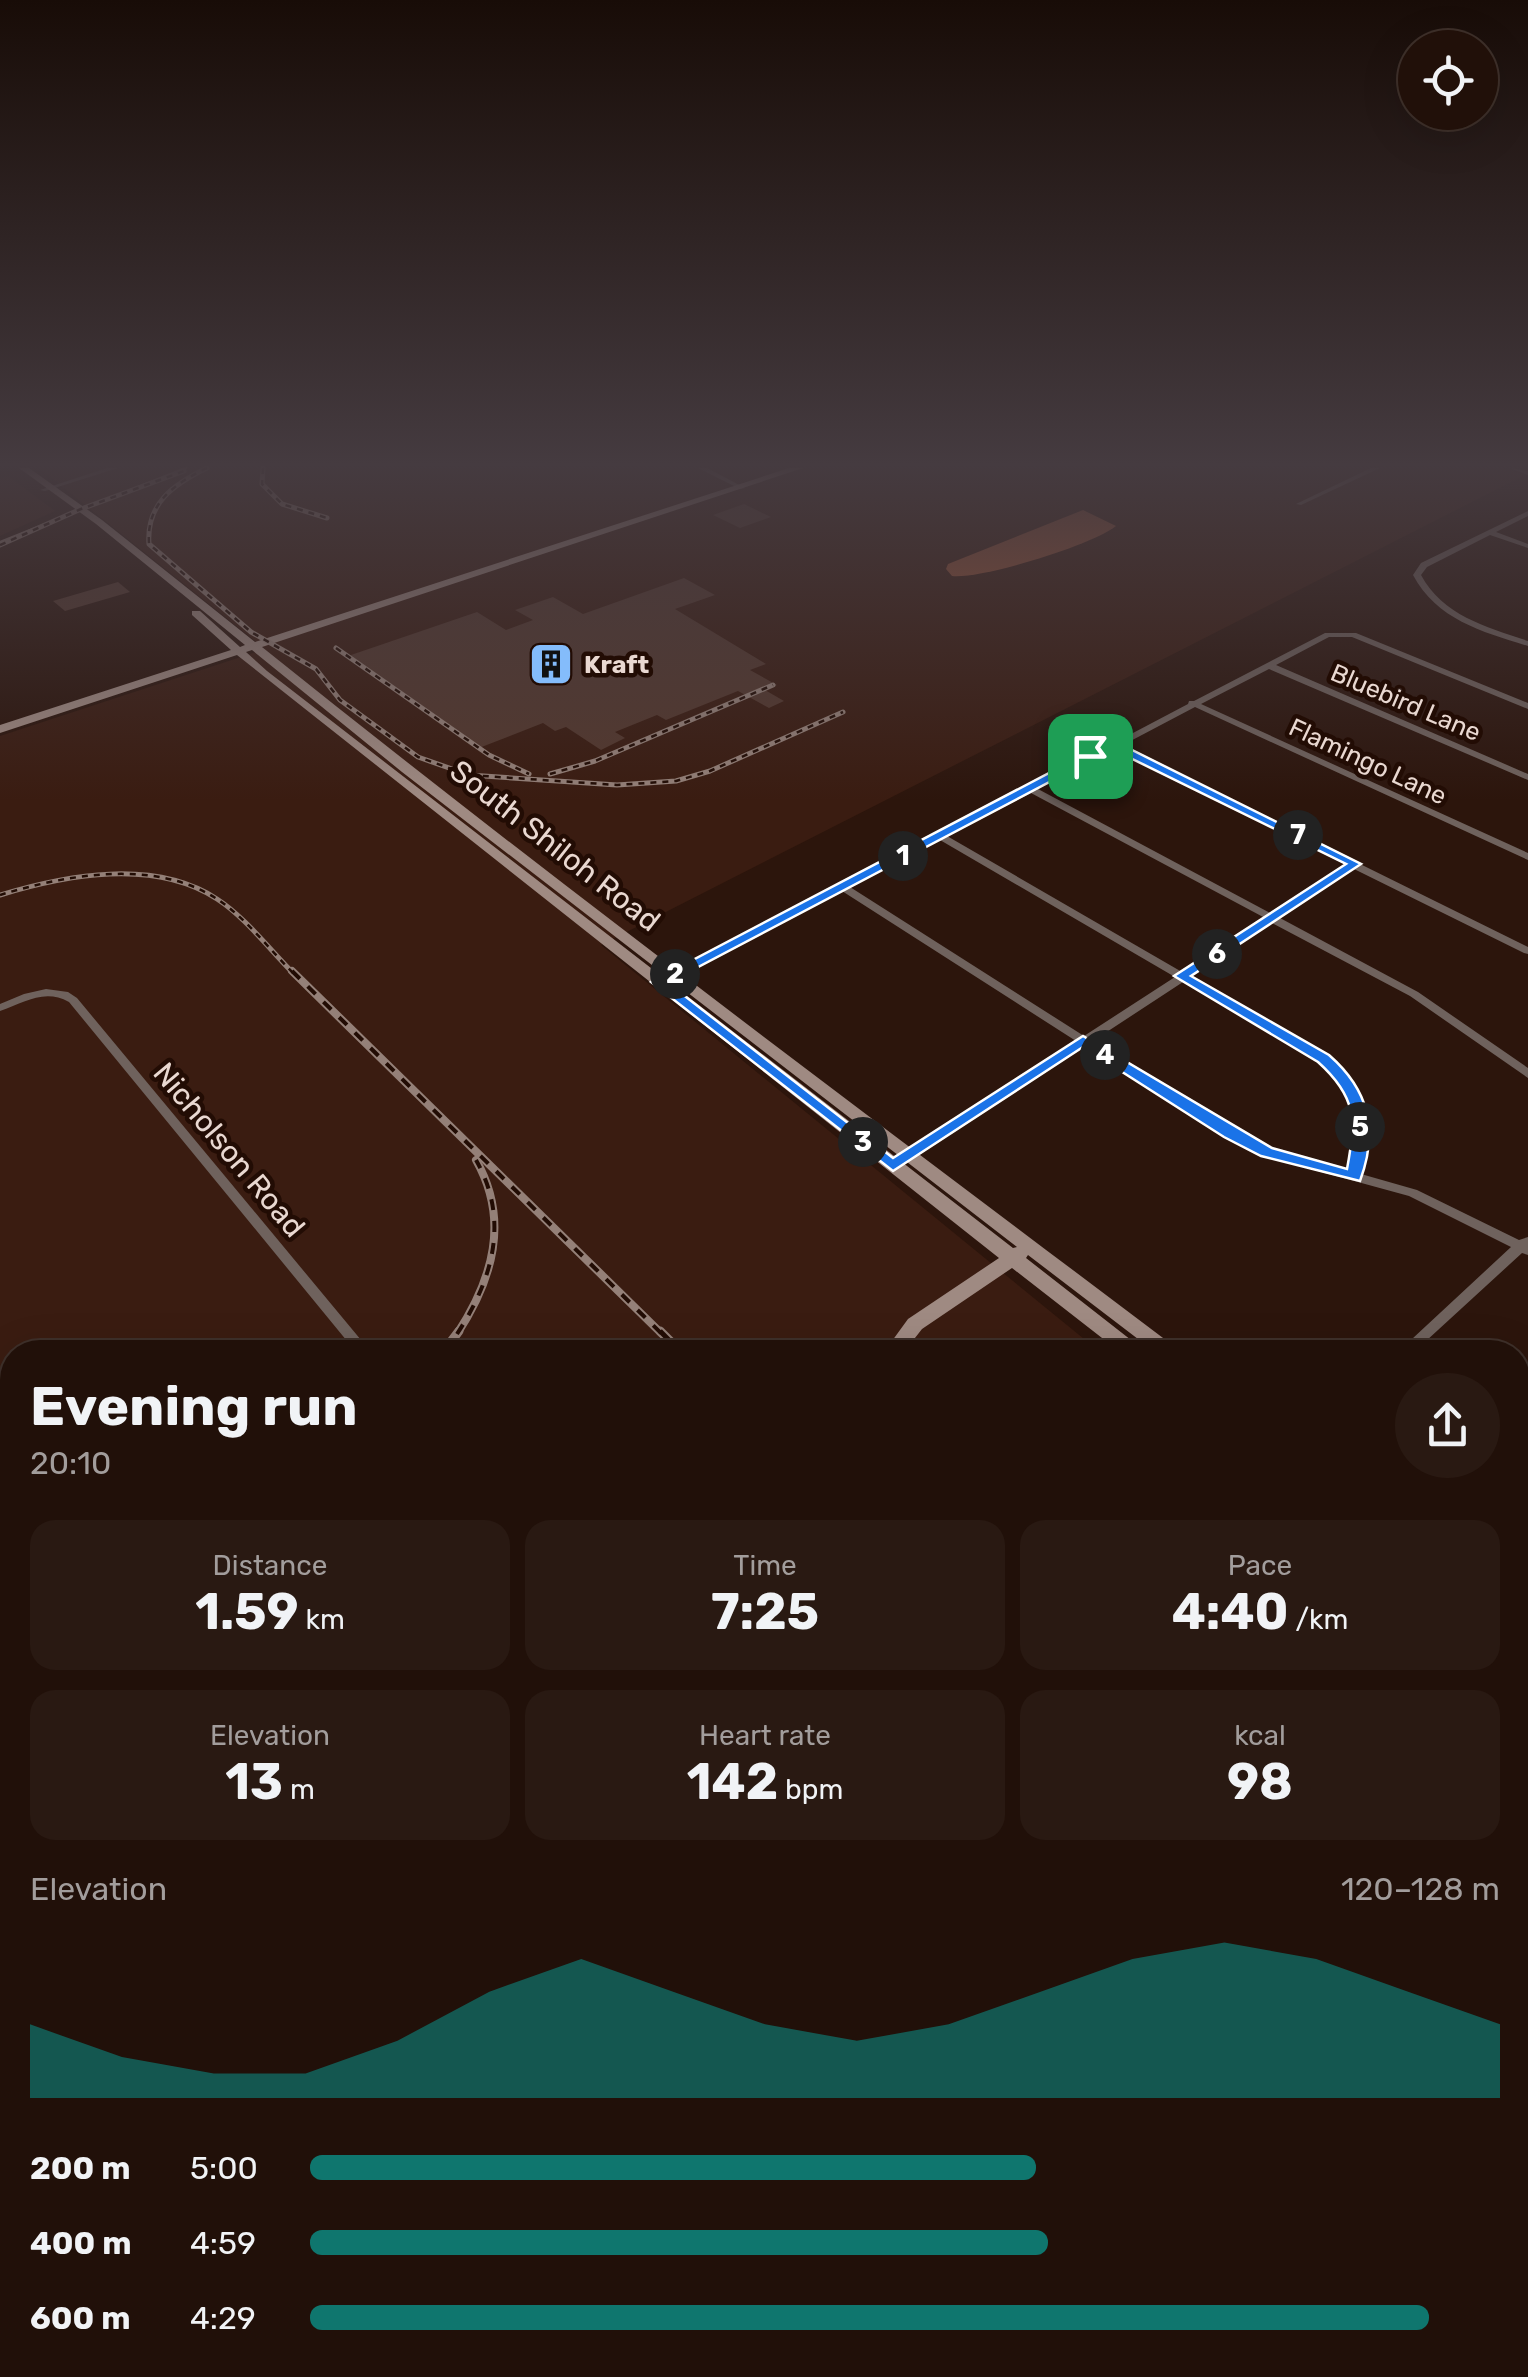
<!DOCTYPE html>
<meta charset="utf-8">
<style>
:root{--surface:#211009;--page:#291912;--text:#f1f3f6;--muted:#a29d9c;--line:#3e302a;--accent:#0f766e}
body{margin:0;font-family:Rubik,sans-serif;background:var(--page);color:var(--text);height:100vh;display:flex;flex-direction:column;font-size:38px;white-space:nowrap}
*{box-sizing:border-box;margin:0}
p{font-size:32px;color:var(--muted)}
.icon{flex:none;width:55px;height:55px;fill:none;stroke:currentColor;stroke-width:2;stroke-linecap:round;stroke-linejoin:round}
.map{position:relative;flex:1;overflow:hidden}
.panel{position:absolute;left:0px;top:1340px;width:1530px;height:1038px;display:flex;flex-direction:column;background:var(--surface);border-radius:40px 40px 0 0;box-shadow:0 10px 40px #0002,0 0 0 2px var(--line)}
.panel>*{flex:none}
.tools{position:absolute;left:1398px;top:30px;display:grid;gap:20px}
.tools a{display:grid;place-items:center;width:100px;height:100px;border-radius:50%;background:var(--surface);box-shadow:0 10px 40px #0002,0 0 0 2px var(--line);font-size:50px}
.pin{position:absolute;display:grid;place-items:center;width:85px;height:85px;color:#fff;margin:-42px;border-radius:20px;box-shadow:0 5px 15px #0006}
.km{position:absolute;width:50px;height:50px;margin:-25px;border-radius:50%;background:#222;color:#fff;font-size:28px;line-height:50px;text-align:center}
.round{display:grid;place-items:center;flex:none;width:105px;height:105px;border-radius:52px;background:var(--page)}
.summary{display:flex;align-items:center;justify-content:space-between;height:170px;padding:0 30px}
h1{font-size:55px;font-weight:700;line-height:75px}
.figures{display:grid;grid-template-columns:repeat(3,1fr);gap:15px;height:170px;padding:10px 30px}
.figures div{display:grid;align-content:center;border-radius:25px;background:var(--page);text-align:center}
.figures b{font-size:50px;font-weight:700}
.figures small{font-size:28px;font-weight:400}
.figures p{font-size:28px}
.chart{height:280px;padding:20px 30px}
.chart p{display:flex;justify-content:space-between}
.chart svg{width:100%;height:180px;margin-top:10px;fill:var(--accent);opacity:.7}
ul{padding:0 30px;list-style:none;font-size:32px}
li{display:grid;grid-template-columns:160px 120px 1fr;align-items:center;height:75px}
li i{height:25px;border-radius:12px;background:var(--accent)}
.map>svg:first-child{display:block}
.built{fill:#3a1c11}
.water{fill:#9a5336}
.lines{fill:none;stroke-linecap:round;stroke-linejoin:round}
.stream{stroke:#9a5336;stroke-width:6}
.building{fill:#53382e}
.street{fill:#6f625d;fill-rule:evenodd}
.secondary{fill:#9f8a82;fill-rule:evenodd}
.tram{stroke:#948078;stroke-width:2.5}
.rail-far3-casing{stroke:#948078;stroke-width:5}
.rail-far2-casing{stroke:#948078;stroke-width:8}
.rail-far1-casing{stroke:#948078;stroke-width:9}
.rail-casing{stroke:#948078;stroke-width:10}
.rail-far3{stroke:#220c04;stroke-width:2.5;stroke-dasharray:6;stroke-linecap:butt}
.rail-far2{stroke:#220c04;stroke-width:4;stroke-dasharray:11;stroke-linecap:butt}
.rail-far1{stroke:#220c04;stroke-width:5;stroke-dasharray:14;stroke-linecap:butt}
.rail{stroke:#220c04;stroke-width:6;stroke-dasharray:18;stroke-linecap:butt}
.route{fill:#1a73e8;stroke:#fff;stroke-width:2.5;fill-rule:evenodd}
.labels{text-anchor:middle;stroke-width:9;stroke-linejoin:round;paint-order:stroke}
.far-poi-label{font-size:25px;font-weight:bold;fill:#e9d8d1;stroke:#220c04;text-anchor:start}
.far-street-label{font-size:25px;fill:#e9d8d1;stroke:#220c04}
.street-label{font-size:30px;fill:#e9d8d1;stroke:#220c04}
</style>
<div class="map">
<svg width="1528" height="2377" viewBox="0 0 1528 2377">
<rect width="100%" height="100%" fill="#2c150c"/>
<g class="built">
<polygon points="39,468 1505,468 1525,475 601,945 1100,1352 12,1352 12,2365 1518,2365 1518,1693 1528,1701 1528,2377 0,2377 0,736 265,649"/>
<polygon points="8,476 55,511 0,536 0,478"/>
</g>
<path class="water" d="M1083,510l33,16c-24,19 -133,53 -164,50l-6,-7 2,-5z"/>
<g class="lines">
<g class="stream">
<polyline points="1518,2129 1528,2139"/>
<polyline points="1518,2222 1528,2232"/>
<polyline points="770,2377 781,2365"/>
</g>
</g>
<g class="building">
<polygon points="744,504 771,517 740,528 713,515"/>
<polygon points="684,578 715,595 675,609 766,664 750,670 777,685 765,690 784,701 769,708 738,691 666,720 657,715 615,732 625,738 601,750 566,727 555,731 543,723 479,748 348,656 477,612 506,630 533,620 515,610 553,597 583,614"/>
<polygon points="118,582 130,592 65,611 53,601"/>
</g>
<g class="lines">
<g class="street">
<polygon points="107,468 118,468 45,491 40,490"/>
<polygon points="698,468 707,468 745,488 740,489"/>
<polygon points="1371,468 1380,468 1301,505 1296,504"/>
<polygon points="1511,468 1528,471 1528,475 1512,469"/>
<path d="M1528,511v5l-32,16 32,12v4l-38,-13 -63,32 -6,8c22,41 66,52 107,66v5c-45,-14 -91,-26 -115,-71l8,-12z"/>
<path d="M1325,633h31l172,70v6l-176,-72h-23l-53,28 252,109v6l-259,-111 -68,35 327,149v7l-333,-153 -74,39 407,201v7l-4,-1 -170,-84 -74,49 138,74 110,76v10l-118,-82 -138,-73 -82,54 137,78c43,41 42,63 34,119l56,16 102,50 9,-3v18l-6,-2 -108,99h-16l113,-105 -102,-51 -146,-40 -38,-20 -140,-90 -188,123h-8l-2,-3 2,-3 187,-122 -234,-150 -179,93h-8l-1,-2 454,-236 1,-3h5l74,-39 1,-3h5zM1114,749l233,116 -75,49 -234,-125zM1031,793l234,125 -83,54 -235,-136zM940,840l235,137 -91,59 -234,-149zM1183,982l136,79c39,38 38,58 30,110l-78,-21 -38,-20 -140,-89z"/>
<path d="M46,989l22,3 9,6 294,354h-15l-287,-350c-25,-14 -45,1 -69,9v-7l24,-10z"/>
<path d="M1528,1572c0,12 0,22 -10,26v-18l4,-6z"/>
<polygon points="0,1913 7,1915 12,1929 12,1958 5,1956 0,1943"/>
</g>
<g class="secondary">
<path d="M19,468h10l73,52 153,122 534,-174h14l-541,179c299,240 607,469 913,700l2,5h-22l-127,-97 -2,3 114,89 2,5h-22l-108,-84 -90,61 -18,23h-20l24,-33 91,-61 -762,-603 -237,78v-8l231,-75 -39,-35v-4h8l40,36 5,-2 -149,-121zM252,650l150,122 615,475 -4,1 -746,-577 -21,-19z"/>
<polygon points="1518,1610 1528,1614 1528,1638 1518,1633"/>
<polygon points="1518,1640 1528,1645 1528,1670 1518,1665"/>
<polygon points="12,1977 12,2006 0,2012 0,1982"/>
</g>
<polyline class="tram" points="0,542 186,468"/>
<g class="rail-far3-casing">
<g id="rail-far3">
<path d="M207,468c-33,16 -61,35 -58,76l102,88 65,37 24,31 78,57 51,18 148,10 59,-4 34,-10 133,-59"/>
<polyline points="263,468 262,484 282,504 327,518"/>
<polyline points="0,545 81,509 184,471"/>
<polyline points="336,648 489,755 529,774"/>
<polyline points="550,774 595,761 773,685"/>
<path d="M0,895c66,-20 154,-37 217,4 28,18 53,51 77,75"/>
</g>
</g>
<g class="rail-far2-casing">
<g id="rail-far2">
<polyline points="292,971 662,1334"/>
<path d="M457,1334c36,-55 53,-114 19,-174"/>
</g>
</g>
<g class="rail-far1-casing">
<g id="rail-far1">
<polyline points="660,1331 681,1352"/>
<polyline points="443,1352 459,1331"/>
<polyline points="0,1691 12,1683"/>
</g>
</g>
<g class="rail-casing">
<polyline id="rail" points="1518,2183 1528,2193"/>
</g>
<use href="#rail-far3" class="rail-far3"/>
<use href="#rail-far2" class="rail-far2"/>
<use href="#rail-far1" class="rail-far1"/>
<use href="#rail" class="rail"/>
</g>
<linearGradient id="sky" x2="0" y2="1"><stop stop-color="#180c07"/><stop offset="0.58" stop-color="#453b40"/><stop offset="1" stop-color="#453b40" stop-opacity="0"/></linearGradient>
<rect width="1528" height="801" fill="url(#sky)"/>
<path class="route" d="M1108,742h8l245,122 -170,112 138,79c40,35 50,75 31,126l-99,-25 -37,-19 -141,-90 -190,124 -242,-189zM1112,749l234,115 -172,112 144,86c39,35 38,58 29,107l-75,-21 -189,-112 -190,122 -225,-175z"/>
<defs>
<g id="building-square" transform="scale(2.25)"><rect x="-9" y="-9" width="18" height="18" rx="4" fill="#84bcfb" stroke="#220c04"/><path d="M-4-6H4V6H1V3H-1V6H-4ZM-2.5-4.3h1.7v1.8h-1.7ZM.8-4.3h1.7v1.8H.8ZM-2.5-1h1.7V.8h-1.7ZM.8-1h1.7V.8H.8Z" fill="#111"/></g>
</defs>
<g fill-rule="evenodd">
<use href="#building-square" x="551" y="664"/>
</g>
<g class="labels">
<g class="far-poi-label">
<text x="584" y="673">Kraft</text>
</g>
<g class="far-street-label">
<text transform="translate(1406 702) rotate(23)" y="9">Bluebird Lane</text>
<text transform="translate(1368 761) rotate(25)" y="9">Flamingo Lane</text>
</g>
<g class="street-label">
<text transform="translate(555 846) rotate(38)" y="10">South Shiloh Road</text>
<text transform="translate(229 1150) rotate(50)" y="10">Nicholson Road</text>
</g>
</g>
</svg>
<div class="tools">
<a><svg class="icon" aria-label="locate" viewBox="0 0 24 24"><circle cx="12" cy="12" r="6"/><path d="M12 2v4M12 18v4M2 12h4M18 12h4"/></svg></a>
</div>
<div class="pin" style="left:1090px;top:756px;background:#1e9e55"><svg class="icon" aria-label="arrive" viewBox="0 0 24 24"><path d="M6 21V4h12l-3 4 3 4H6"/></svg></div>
<b class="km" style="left:903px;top:856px">1</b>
<b class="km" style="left:675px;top:974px">2</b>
<b class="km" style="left:863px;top:1142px">3</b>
<b class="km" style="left:1105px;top:1055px">4</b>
<b class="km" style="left:1360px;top:1127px">5</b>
<b class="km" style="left:1217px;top:954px">6</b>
<b class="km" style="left:1298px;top:835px">7</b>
<section class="panel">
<div class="summary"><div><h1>Evening run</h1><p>20:10</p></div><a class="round"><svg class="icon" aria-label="share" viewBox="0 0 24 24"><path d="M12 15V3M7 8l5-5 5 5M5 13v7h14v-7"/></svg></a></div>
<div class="figures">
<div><p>Distance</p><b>1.59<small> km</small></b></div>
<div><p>Time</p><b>7:25</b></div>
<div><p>Pace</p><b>4:40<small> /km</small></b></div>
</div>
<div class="figures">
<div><p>Elevation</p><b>13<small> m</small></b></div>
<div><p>Heart rate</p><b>142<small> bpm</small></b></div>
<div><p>kcal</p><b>98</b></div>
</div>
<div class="chart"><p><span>Elevation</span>120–128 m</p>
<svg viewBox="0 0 160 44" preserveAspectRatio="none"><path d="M0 44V26L10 34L20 38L30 38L40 30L50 18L60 10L70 18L80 26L90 30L100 26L110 18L120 10L130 6L140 10L150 18L160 26V44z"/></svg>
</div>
<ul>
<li><b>200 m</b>5:00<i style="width:61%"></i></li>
<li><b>400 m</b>4:59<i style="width:62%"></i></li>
<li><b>600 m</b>4:29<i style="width:94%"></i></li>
</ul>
</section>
</div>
